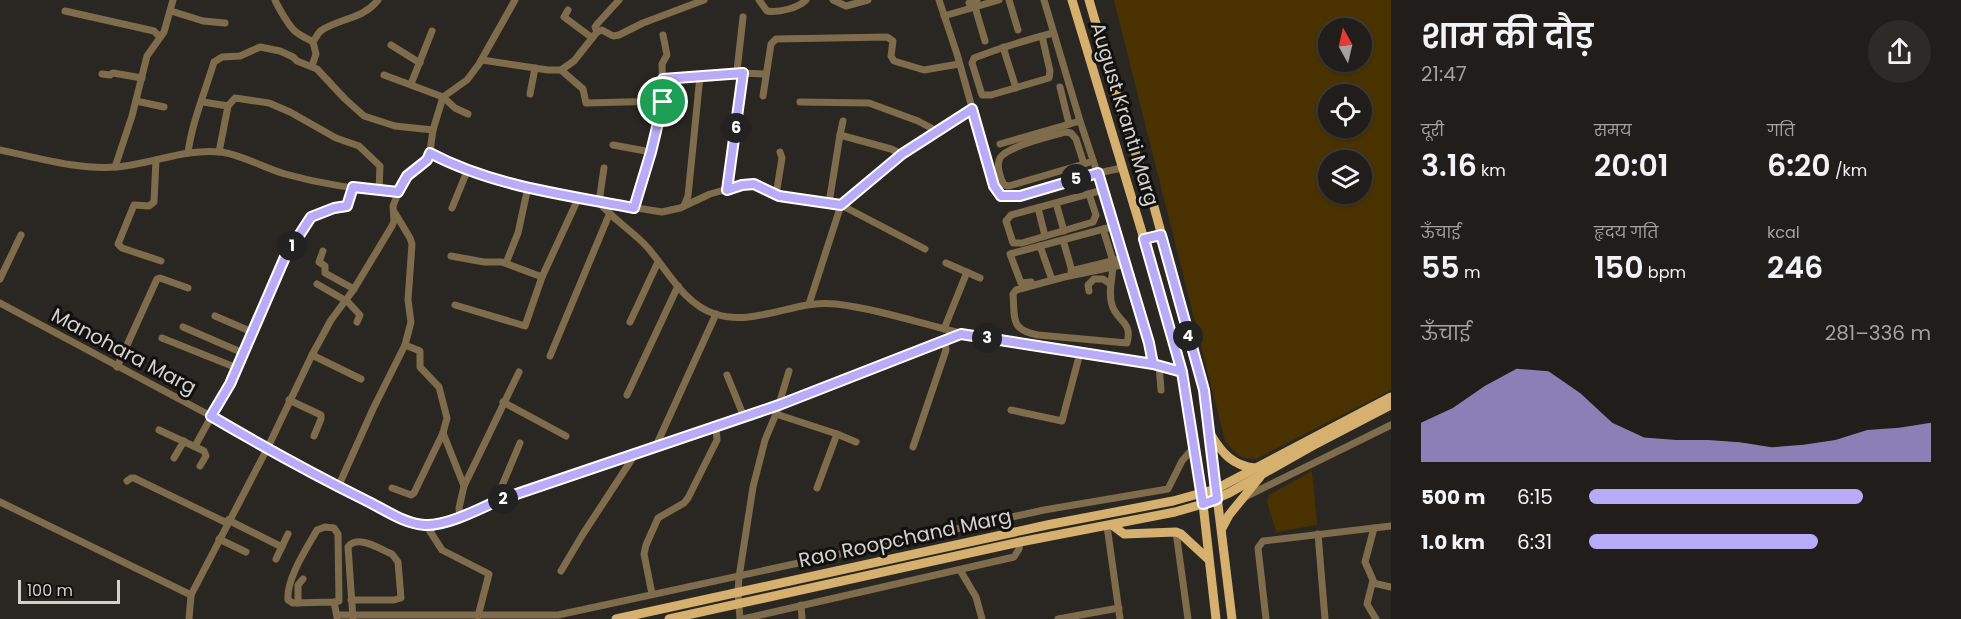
<!DOCTYPE html>
<html lang="hi">
<meta charset="utf-8">
<style>
:root{--surface:#201d1a;--page:#2d2a27;--text:#f1f3f6;--muted:#a2a2a2;--line:#3d3b39;--accent:#b8abf7}
body{margin:0;font-family:Poppins,"Noto Sans Devanagari",sans-serif;background:var(--page);color:var(--text);height:100vh;display:flex;flex-direction:column;font-size:22px;white-space:nowrap}
*{box-sizing:border-box;margin:0}
p{font-size:20px;color:var(--muted)}
.icon{flex:none;width:33px;height:33px;fill:none;stroke:currentColor;stroke-width:2;stroke-linecap:round;stroke-linejoin:round}
.map{position:relative;flex:1;overflow:hidden}
.details{display:flex;flex-direction:column;background:var(--surface);width:570px}
.details>*{flex:none}
.needle{width:39px;rotate:352deg}
.fabs{position:absolute;left:1318px;top:18px;display:grid;gap:12px}
.fabs a{display:grid;place-items:center;width:54px;height:54px;border-radius:50%;background:var(--surface);box-shadow:0 2px 4px #0004,0 0 0 2px var(--line);font-size:30px}
.scale{position:absolute;left:18px;bottom:15px;width:102px;box-sizing:border-box;padding-left:6px;border:3px solid #d3d1ce;border-top:0;font-size:16px;line-height:21px;white-space:nowrap;color:#d3d1ce;-webkit-text-stroke:4px #12100e;paint-order:stroke}
.pin{position:absolute;display:grid;place-items:center;width:51px;height:51px;color:#fff;margin:-26px;border:3px solid #fff;border-radius:50%;box-shadow:0 2px 6px #0007}
.km{position:absolute;width:30px;height:30px;margin:-15px;border-radius:50%;background:#222;color:#fff;font-size:16px;line-height:30px;text-align:center}
.round{display:grid;place-items:center;flex:none;width:63px;height:63px;border-radius:32px;background:var(--page)}
.summary{display:flex;align-items:center;justify-content:space-between;height:102px;padding:0 30px}
h1{font-size:33px;font-weight:600;line-height:45px}
.figures{display:grid;grid-template-columns:repeat(3,1fr);gap:9px;height:102px;padding:6px 30px}
.figures div{display:grid;align-content:center}
.figures b{font-size:30px;font-weight:600}
.figures small{font-size:16px;font-weight:400}
.figures p{font-size:16px}
.chart{height:168px;padding:12px 30px}
.chart p{display:flex;justify-content:space-between}
.chart svg{width:100%;height:108px;margin-top:6px;fill:var(--accent);opacity:.7}
ul{padding:0 30px;list-style:none;font-size:20px}
li{display:grid;grid-template-columns:96px 72px 1fr;align-items:center;height:45px}
li i{height:15px;border-radius:8px;background:var(--accent)}
main{display:flex;flex:1;min-height:0}
.map>svg:first-child{display:block}
.green{fill:#493200;fill-rule:evenodd}
.lines{fill:none;stroke-linecap:round;stroke-linejoin:round}
.minor{stroke:#7e6c4d;stroke-width:7}
.major{stroke:#d5b06e;stroke-width:9}
.route-casing{stroke:#fff;stroke-width:12}
.route{stroke:#b8abf7;stroke-width:8}
.labels{text-anchor:middle;stroke-width:6;stroke-linejoin:round;paint-order:stroke}
.street-label{font-size:20px;fill:#d3d1ce;stroke:#12100e}
</style>
<main>
<div class="map">
<svg width="1391" height="619" viewBox="0 0 1391 619">
<rect width="100%" height="100%" fill="#2a2722"/>
<g class="green">
<path d="M1114,0h277v390l-135,69c-19,0 -20,-6 -31,-18zM1329,28h33v34h-33zM1329,94h33v34h-33zM1329,160h33v34h-33z"/>
<polygon points="1312,471 1317,525 1276,532 1267,501 1269,495"/>
</g>
<g class="lines">
<g class="minor">
<path d="M275,0c3,7 15,28 21,32 5,4 12,7 17,10"/>
<path d="M759,0l8,11c12,2 31,-3 39,-11"/>
<polyline points="833,0 846,6 868,0"/>
<polyline points="939,0 957,54 994,186 1001,196 1020,196 1098,173 1122,168"/>
<polyline points="1009,0 1018,30"/>
<polyline points="1044,0 1080,121 1115,226 1149,343 1153,364"/>
<polyline points="969,3 977,0"/>
<polyline points="975,7 985,41"/>
<polyline points="568,10 564,17 591,37"/>
<polyline points="65,11 154,31 160,37"/>
<polyline points="171,11 203,21 225,23"/>
<polyline points="944,16 999,0"/>
<polyline points="743,17 737,71 741,73 766,74"/>
<polyline points="597,32 595,27 598,23 619,0"/>
<path d="M1042,36l8,35 -1,7 -58,17h-9l-10,-32 2,-5c26,-10 52,-18 79,-25"/>
<polyline points="391,45 420,63"/>
<polyline points="1003,47 1016,88"/>
<polyline points="482,60 548,70 561,70 574,61 597,32 602,30 613,36 619,35 643,23 704,0"/>
<path d="M312,66l4,-12 -3,-12c3,-4 5,-10 9,-12 19,-12 41,-11 56,-30"/>
<polyline points="561,70 583,89 586,103 663,101"/>
<polyline points="102,74 110,75 113,73 142,78"/>
<polyline points="384,75 443,97 455,108 468,114"/>
<polyline points="663,79 739,72"/>
<polyline points="411,84 432,31"/>
<polyline points="1060,87 1069,124"/>
<polyline points="530,94 535,68"/>
<polyline points="763,96 771,44 776,39 887,37 893,41 891,56 894,61 924,70 959,64"/>
<polyline points="136,101 164,107"/>
<polyline points="203,102 228,106"/>
<polyline points="800,102 869,103 918,121 937,131"/>
<polyline points="840,135 843,121"/>
<polyline points="1000,144 1080,121"/>
<polyline points="613,145 651,152"/>
<path d="M0,150c38,8 78,20 117,17 35,-3 68,-19 104,-15 22,3 43,16 64,22 36,10 76,16 113,18"/>
<polyline points="219,152 228,106 235,98 269,103 290,112 336,138 359,146 380,166 379,191"/>
<path d="M188,153c4,-31 17,-61 26,-91l8,-5 18,-1 20,-9 20,4 13,6 4,4 20,8 28,30 19,17 31,10 38,4"/>
<path d="M430,153c48,26 115,40 169,49 14,18 34,29 49,46 20,23 36,56 67,66 41,13 81,-15 121,-10 42,5 83,19 124,29 20,5 42,7 63,11 43,6 86,13 130,20l29,8"/>
<polyline points="156,160 154,202 149,206 134,205 118,244 122,248 161,261"/>
<path d="M1084,164l-8,-25 -5,-6 -5,-1c-14,4 -59,14 -66,26 -4,7 0,20 4,27l5,1 75,-22 9,-3"/>
<polyline points="115,167 132,116 147,56 164,32 173,0"/>
<polyline points="604,168 599,202 662,212 680,208 710,194 742,185 754,184 779,196 841,205 925,249"/>
<polyline points="727,190 743,73"/>
<polyline points="1089,194 1096,215 1093,222 1022,243 1013,243 1006,221 1011,215 1103,190"/>
<polyline points="776,195 782,158 780,152"/>
<polyline points="829,203 840,135 891,149 902,154"/>
<polyline points="1056,203 1064,231"/>
<polyline points="684,206 688,196 700,76"/>
<polyline points="452,208 468,169"/>
<polyline points="634,208 661,113 663,101 662,64 667,55 663,35"/>
<polyline points="1038,208 1045,236"/>
<polyline points="1103,229 1113,261"/>
<polyline points="1063,240 1072,271"/>
<polyline points="1040,246 1051,277"/>
<polyline points="323,251 319,262 325,266 325,273 354,289"/>
<polyline points="451,256 484,262 502,262 542,277"/>
<polyline points="506,263 518,233 528,187"/>
<polyline points="946,263 980,278"/>
<path d="M1113,267c-1,12 -5,26 -1,38 5,17 21,16 15,38l-89,-8c-28,-5 -23,-16 -25,-41l3,-4 48,-13 49,-10c4,-1 8,-2 12,-2"/>
<polyline points="1071,271 1124,258"/>
<polyline points="0,279 21,235"/>
<polyline points="1031,282 1021,283 1010,254 1115,226"/>
<polyline points="317,284 348,302 360,315 357,322"/>
<polyline points="1089,291 1088,285 1094,279 1103,279 1110,284"/>
<polyline points="0,303 211,416 267,449 402,519 426,525 435,524 460,516 499,500 779,405 961,334"/>
<polyline points="809,304 841,205 902,154 972,109"/>
<polyline points="455,305 525,326 542,277 578,199"/>
<polyline points="215,316 252,332"/>
<polyline points="630,322 658,262"/>
<polyline points="183,327 243,353"/>
<polyline points="944,329 967,272"/>
<polyline points="162,338 237,368"/>
<polyline points="312,355 361,379"/>
<polyline points="550,356 609,215"/>
<polyline points="1159,365 1161,390"/>
<polyline points="117,367 157,279 160,278 188,288"/>
<polyline points="727,375 744,417"/>
<polyline points="627,395 678,286"/>
<polyline points="289,400 321,415 321,419 314,436"/>
<polyline points="503,402 566,436"/>
<polyline points="1011,410 1062,421 1080,353"/>
<polyline points="776,414 837,434 856,442"/>
<polyline points="159,430 204,451 206,456 200,466"/>
<polyline points="443,433 464,486 459,508 460,516"/>
<polyline points="195,446 230,383 285,257 311,217 334,208 347,206 353,187"/>
<polyline points="913,447 946,350 945,340"/>
<polyline points="655,448 716,314"/>
<polyline points="174,458 184,441"/>
<polyline points="127,481 131,478 134,478 227,523"/>
<polyline points="464,486 519,372"/>
<polyline points="338,487 373,409 405,345"/>
<polyline points="392,488 411,495 414,493 443,433 447,418 439,387 420,367 420,351 405,345 411,322 408,300 412,244 410,238 395,213"/>
<polyline points="817,488 837,434"/>
<polyline points="1245,497 1391,425"/>
<polyline points="499,500 501,488 520,443"/>
<polyline points="0,502 191,595"/>
<polyline points="228,520 282,547"/>
<polyline points="426,525 442,550 489,574 478,616"/>
<polyline points="1107,526 1120,619"/>
<polyline points="1374,528 1365,562 1373,580 1367,604 1376,619"/>
<polyline points="1176,532 1188,619"/>
<polyline points="1318,534 1325,619"/>
<polyline points="219,539 246,552"/>
<polyline points="276,559 288,534"/>
<polyline points="960,570 976,597 982,619"/>
<polyline points="561,571 583,534 634,456"/>
<polyline points="1373,583 1391,587"/>
<polyline points="652,594 644,554 646,545 658,518 684,503 688,498 717,440 716,427"/>
<path d="M351,600h43l7,-2 -3,-36 -6,-8c-12,-5 -35,-20 -44,-7l5,72"/>
<path d="M334,602l5,-1 -1,-67 -4,-6 -9,-1 -8,3c-10,18 -31,49 -29,70l5,3 41,-1 3,15"/>
<polyline points="298,603 298,585 303,579"/>
<polyline points="801,605 802,619"/>
<polyline points="337,615 558,615 1044,510 1168,489 1182,461 1194,447"/>
<polyline points="189,619 191,595 267,449 312,355 331,320 354,289 392,226 394,221 393,206 402,183 412,171 429,158 433,130 443,97 467,80 479,64 515,0"/>
<polyline points="740,619 738,593 739,577 753,487 765,440 776,414 789,371"/>
<polyline points="743,619 1014,557 1019,549 1020,542"/>
<polyline points="1058,619 1119,608"/>
<polyline points="1266,619 1258,548 1263,541 1391,526"/>
</g>
<g class="major">
<polyline points="1072,0 1144,239 1182,372 1203,504 1216,619"/>
<polyline points="1089,0 1124,120 1153,203 1204,390 1232,619"/>
<path d="M1211,435c11,18 22,31 44,33"/>
<polyline points="1112,525 1124,534 1176,532 1181,534 1208,559"/>
<polyline points="1222,528 1229,515 1260,477"/>
<polyline points="616,619 1047,525 1173,501 1216,489 1391,397"/>
<polyline points="669,619 1020,542 1175,512 1203,504 1229,493 1312,446 1391,405"/>
</g>
</g>
<g class="lines">
<g class="route-casing">
<path id="route" d="M663,102l-12,50 -17,56c-68,-13 -142,-22 -204,-55l-3,7 -20,16 -9,16 -45,-5 -6,19 -13,2 -23,9 -26,40 -55,127 -19,32c51,30 102,58 154,84 19,9 39,24 60,25 22,1 54,-16 74,-25l280,-95 182,-71 192,30 29,8 21,132 14,-5 -13,-109 -43,-155 -17,4 38,133 -29,-8 -4,-21 -51,-170 -78,23h-19l-7,-10 -22,-77 -70,45 -61,51 -62,-9 -25,-12 -12,1 -15,5 16,-117 -80,6v23"/>
</g>
<use href="#route" class="route"/>
</g>
<g class="labels">
<g class="street-label">
<text transform="translate(1125 114) rotate(73)" y="7">August Kranti Marg</text>
<text transform="translate(124 351) rotate(28)" y="7">Manohara Marg</text>
<text transform="translate(905 538) rotate(-12)" y="7">Rao Roopchand Marg</text>
</g>
</g>
</svg>
<div class="fabs">
<a><svg class="needle" viewBox="-14 -14 28 28"><path d="M0-13l5 13h-10z" fill="#e53935"/><path d="M0 13l5-13h-10z" fill="#a2a2a2"/></svg></a>
<a><svg class="icon" aria-label="locate" viewBox="0 0 24 24"><circle cx="12" cy="12" r="6"/><path d="M12 2v4M12 18v4M2 12h4M18 12h4"/></svg></a>
<a><svg class="icon" aria-label="layers" viewBox="0 0 24 24"><path d="M12 4l9 5-9 5-9-5zM3 14l9 5 9-5"/></svg></a>
</div>
<div class="scale">100 m</div>
<div class="pin" style="left:663px;top:102px;background:#1e9e55"><svg class="icon" aria-label="arrive" viewBox="0 0 24 24"><path d="M6 21V4h12l-3 4 3 4H6"/></svg></div>
<b class="km" style="left:292px;top:246px">1</b>
<b class="km" style="left:503px;top:499px">2</b>
<b class="km" style="left:987px;top:338px">3</b>
<b class="km" style="left:1188px;top:336px">4</b>
<b class="km" style="left:1076px;top:179px">5</b>
<b class="km" style="left:736px;top:128px">6</b>
</div>
<section class="details">
<div class="summary"><div><h1>शाम की दौड़</h1><p>21:47</p></div><a class="round"><svg class="icon" aria-label="share" viewBox="0 0 24 24"><path d="M12 15V3M7 8l5-5 5 5M5 13v7h14v-7"/></svg></a></div>
<div class="figures">
<div><p>दूरी</p><b>3.16<small> km</small></b></div>
<div><p>समय</p><b>20:01</b></div>
<div><p>गति</p><b>6:20<small> /km</small></b></div>
</div>
<div class="figures">
<div><p>ऊँचाई</p><b>55<small> m</small></b></div>
<div><p>हृदय गति</p><b>150<small> bpm</small></b></div>
<div><p>kcal</p><b>246</b></div>
</div>
<div class="chart"><p><span>ऊँचाई</span>281–336 m</p>
<svg viewBox="0 0 160 44" preserveAspectRatio="none"><path d="M0 44V28L10 22L20 13L30 6L40 7L50 16L60 28L70 34L80 35L90 35L100 36L110 38L120 37L130 35L140 31L150 30L160 28V44z"/></svg>
</div>
<ul>
<li><b>500 m</b>6:15<i style="width:80%"></i></li>
<li><b>1.0 km</b>6:31<i style="width:67%"></i></li>
</ul>
</section>
</main>
